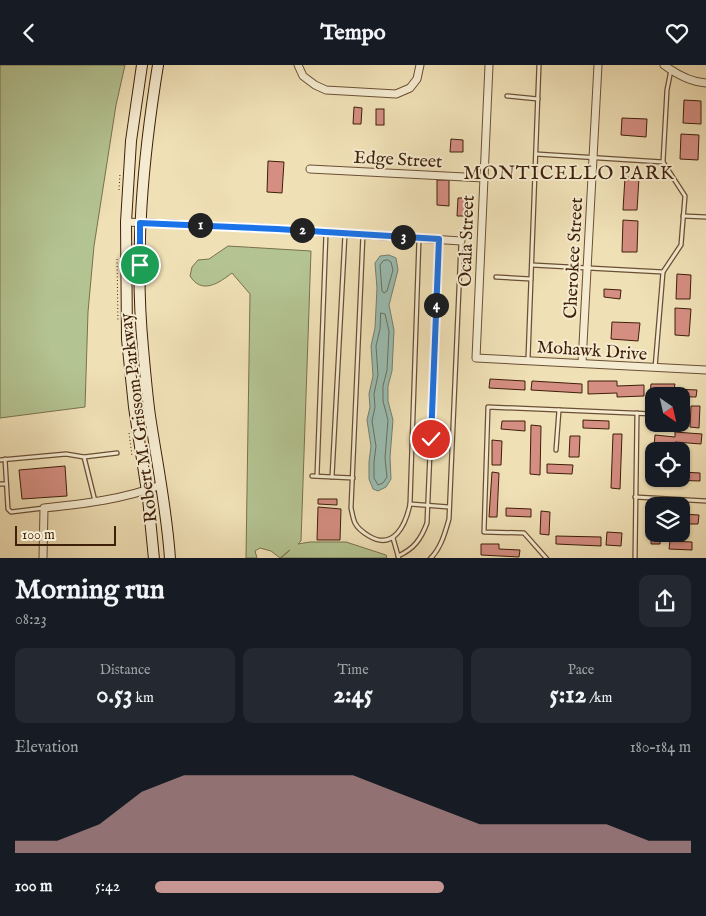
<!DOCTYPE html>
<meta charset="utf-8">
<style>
:root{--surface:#171b24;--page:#242831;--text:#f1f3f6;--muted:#9ea1a6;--accent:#c59692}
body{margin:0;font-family:"IM FELL English",serif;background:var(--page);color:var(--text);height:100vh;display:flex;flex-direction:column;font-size:19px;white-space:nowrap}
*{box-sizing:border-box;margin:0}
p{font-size:16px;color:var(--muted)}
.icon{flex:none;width:28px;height:28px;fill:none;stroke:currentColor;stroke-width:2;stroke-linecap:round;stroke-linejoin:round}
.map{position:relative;height:493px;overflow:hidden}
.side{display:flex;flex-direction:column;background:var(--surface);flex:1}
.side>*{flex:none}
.needle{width:32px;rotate:146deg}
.controls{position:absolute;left:645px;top:322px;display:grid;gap:10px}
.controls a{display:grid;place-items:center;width:45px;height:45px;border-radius:10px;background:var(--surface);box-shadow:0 1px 4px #0004;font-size:25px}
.scale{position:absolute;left:15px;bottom:12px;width:101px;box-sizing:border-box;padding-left:5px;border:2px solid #3e1f09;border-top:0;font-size:14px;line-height:18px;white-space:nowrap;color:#3e1f09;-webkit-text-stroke:4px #f5ebd0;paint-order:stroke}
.pin{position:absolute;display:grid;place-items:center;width:42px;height:42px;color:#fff;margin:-21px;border:2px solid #fff;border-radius:50%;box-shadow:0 1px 5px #0007}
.km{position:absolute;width:25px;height:25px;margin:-12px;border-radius:50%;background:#222;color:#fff;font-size:14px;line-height:25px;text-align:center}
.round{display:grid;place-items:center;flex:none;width:52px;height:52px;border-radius:10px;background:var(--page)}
.overview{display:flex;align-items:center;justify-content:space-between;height:85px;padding:0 15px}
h1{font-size:28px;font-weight:700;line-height:38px}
.metrics{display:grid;grid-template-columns:repeat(3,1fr);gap:8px;height:85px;padding:5px 15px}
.metrics div{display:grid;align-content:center;border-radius:10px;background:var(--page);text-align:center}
.metrics b{font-size:25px;font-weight:700}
.metrics small{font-size:14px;font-weight:400}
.metrics p{font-size:14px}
.chart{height:140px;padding:10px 15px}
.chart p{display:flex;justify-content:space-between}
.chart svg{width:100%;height:90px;margin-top:5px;fill:var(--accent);opacity:.7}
ul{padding:0 15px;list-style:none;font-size:16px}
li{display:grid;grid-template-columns:80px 60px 1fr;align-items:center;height:38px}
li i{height:12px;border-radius:6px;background:var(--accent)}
header{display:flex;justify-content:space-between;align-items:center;height:65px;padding:0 15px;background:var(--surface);font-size:22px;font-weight:700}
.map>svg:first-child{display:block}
.green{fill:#b4c392;stroke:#79714e}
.water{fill:#9abdb1;stroke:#757e6e}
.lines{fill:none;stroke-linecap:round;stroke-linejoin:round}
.shore{stroke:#6c6e5d;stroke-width:1}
.building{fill:#d58e82;stroke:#3e1f09}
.service-casing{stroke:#6a4f34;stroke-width:5.5}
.minor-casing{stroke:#6a4f34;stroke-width:9}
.secondary-casing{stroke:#3e1f09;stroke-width:12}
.path{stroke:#3e1f09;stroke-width:1;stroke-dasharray:1 2.5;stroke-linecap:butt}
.service{stroke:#f5ebd0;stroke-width:3}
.minor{stroke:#f5ebd0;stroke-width:7}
.secondary{stroke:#f5ebd0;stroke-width:10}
.route-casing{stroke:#fff;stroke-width:10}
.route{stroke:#1a73e8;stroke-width:6}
.labels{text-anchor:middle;stroke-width:4;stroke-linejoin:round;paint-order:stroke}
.street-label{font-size:18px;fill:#3e1f09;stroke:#f5ebd0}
.neighbourhood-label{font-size:19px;letter-spacing:1px;fill:#3e1f09;stroke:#f5ebd0}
</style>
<header><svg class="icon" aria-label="back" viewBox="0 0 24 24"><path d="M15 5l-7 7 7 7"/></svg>Tempo<svg class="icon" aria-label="heart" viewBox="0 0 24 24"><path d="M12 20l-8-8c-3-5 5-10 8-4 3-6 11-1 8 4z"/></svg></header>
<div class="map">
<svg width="706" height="494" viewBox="0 0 706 494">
<rect width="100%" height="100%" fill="#f0e0b6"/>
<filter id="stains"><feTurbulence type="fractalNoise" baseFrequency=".004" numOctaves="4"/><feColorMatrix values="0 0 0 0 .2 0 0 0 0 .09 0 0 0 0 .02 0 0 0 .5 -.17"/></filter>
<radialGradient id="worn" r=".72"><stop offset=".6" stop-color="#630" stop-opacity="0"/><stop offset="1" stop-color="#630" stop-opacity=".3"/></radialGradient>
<g class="green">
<polygon points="0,0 125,0 116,40 94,181 88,247 85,342 0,353"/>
<path d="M228,181l83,5 -10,290 -3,3 12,-2h36l40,13 1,3h-106l9,-8 -10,8 -9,-7 -11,-3 -5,3 2,7h-11l4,-264 -18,-21c-13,10 -30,22 -42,3l2,-9 6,-7 11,-1z"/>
</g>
<polygon class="water" points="389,190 396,193 398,205 389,240 394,265 392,306 388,321 388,336 393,355 390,392 391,414 386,422 378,426 373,424 369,414 369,397 371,381 367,355 370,342 369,329 373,311 371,281 375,263 377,223 375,198 380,191"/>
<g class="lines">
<g class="shore">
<polygon points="388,195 391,197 393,205 387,226 384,228 382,226 380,200 383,196"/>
<polygon points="381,248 385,249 389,266 387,305 383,321 383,336 388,355 385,393 387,412 383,418 378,420 374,413 374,397 376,381 372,356 375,342 374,329 378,310 376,281 380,264"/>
</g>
</g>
<g class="building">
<polygon points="684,35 701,36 701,59 683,58"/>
<polygon points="354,42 362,43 361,59 353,59"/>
<rect x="376" y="44" width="8" height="16"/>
<polygon points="622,53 647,54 646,72 621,70"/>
<polygon points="681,69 699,70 698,95 680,94"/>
<polygon points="451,74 463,75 463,87 450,87"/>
<polygon points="268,96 284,97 282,128 267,127"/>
<polygon points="625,112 639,113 637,145 623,145"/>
<polygon points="437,115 449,115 449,141 437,140"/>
<polygon points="458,133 467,133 466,151 457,151"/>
<polygon points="623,155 638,156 637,187 622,187"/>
<polygon points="677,209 691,210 690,234 676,234"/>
<polygon points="604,224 621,225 620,234 604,232"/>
<polygon points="675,243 691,244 689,271 675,270"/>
<polygon points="612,257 640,258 638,276 611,274"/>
<polygon points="490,314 525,316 525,325 489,323"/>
<polygon points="532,316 582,319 582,328 531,325"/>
<polygon points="588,316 617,316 617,321 644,320 644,331 617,332 617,328 588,329"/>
<polygon points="651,319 675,319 674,324 697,325 696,332 650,331"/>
<polygon points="691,341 700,341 699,363 690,362"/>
<polygon points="583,355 609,356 609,364 583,363"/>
<polygon points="502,356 525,356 525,366 501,364"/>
<polygon points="531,360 541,361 540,410 530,409"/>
<polygon points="675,367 702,369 701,379 675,377 675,383 654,381 655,370 675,372"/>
<polygon points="613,369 622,369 620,424 611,423"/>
<polygon points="570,371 580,371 579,392 569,392"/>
<polygon points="492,375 502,376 501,400 492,400"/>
<polygon points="547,399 573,400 572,409 547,408"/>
<polygon points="65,401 67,431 22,434 19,405"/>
<polygon points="492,407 499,408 497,452 489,452"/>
<polygon points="681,407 700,408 700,416 671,415 671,414 681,414"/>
<polygon points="318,434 337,434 337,440 318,439"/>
<polygon points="318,442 341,444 340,475 317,475"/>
<polygon points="506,443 531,444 531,452 506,451"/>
<polygon points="541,446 550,447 549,470 540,469"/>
<polygon points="681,449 699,450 698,459 681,459"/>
<polygon points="652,454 654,454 654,469 660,469 660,479 651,479"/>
<polygon points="607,467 622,468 621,481 606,480"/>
<polygon points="556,471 601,472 601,481 556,479"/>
<polygon points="670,476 692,477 692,485 669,484"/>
<polygon points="481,479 499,479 499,484 520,485 519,492 481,490"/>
</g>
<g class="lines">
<g class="service-casing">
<g id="service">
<polyline points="507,31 538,34"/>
<polyline points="536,89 663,97"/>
<polyline points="683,151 706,152"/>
<path d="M363,169l-12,274c1,4 2,11 4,15 3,6 9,10 14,13 25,15 37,-12 41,-32l9,-265"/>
<polyline points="532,200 663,207"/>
<polyline points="496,212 531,214"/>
<polyline points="528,294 539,0"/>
<polyline points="655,303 663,207 681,180 685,131 663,97 667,25 671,5"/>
<polyline points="556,385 559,345"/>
<polyline points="84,392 117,388"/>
<polyline points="5,394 8,444 11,447 44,443"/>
<polyline points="0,395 66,389 84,392 95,436"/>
<polyline points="312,411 353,413"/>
<polyline points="317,411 326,168"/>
<polyline points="332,412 345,169"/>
<polyline points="0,419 6,419"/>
<polyline points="635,432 706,436"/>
<polyline points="410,439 449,442"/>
<polyline points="393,473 399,494"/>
<path d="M398,491c16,-7 23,-17 29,-33l12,-283"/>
<path d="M430,494c11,-11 15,-26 19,-40l12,-277"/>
<polyline points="547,494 524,468 484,467 488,342 654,349"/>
<polyline points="635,494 637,348"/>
</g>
</g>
<g class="minor-casing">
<g id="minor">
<polyline points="298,0 303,11 315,20 326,25 396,29 410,23 417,14 420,0"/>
<polyline points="489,0 476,293 706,305"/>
<path d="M664,0c12,9 27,17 42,18"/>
<polyline points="310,104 484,113"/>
<polyline points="126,157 277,164 461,176"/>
<polyline points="582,298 598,0"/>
<path d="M43,494l1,-51c40,-4 80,-9 117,-23"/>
</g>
</g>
<g class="secondary-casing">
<g id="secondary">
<polyline points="142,0 131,76 126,157 127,274 134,342 148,433 154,494"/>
<path d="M158,0c-15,93 -24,188 -15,283 2,23 4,46 7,68 7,47 17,95 20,143"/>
</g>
</g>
<g class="path">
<polyline points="119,125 120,109"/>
<polyline points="117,194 118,257"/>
<polyline points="129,368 132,391"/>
</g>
<use href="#service" class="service"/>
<use href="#minor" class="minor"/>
<use href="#secondary" class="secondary"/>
</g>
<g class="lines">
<g class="route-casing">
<polyline id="route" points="140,200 140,158 277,164 439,174 431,374"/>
</g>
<use href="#route" class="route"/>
</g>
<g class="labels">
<g class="street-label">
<text transform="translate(398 94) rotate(3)" y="6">Edge Street</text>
<text transform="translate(466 176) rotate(-88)" y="6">Ocala Street</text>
<text transform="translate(573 193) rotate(-87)" y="6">Cherokee Street</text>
<text transform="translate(592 285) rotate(4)" y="6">Mohawk Drive</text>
<text transform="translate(138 353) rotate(-97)" y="6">Robert M. Grissom Parkway</text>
</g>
<g class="neighbourhood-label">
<text x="569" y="114">MONTICELLO PARK</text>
</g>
</g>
<rect width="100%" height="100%" filter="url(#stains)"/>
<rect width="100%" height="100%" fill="url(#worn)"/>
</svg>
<div class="controls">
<a><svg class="needle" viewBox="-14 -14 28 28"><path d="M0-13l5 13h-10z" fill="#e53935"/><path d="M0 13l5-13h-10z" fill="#9ea1a6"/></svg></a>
<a><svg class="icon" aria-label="locate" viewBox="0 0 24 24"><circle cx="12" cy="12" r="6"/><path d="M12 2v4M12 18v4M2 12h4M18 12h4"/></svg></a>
<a><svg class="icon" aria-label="layers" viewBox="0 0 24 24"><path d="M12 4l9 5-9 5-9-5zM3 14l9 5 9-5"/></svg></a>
</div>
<div class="scale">100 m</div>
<div class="pin" style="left:140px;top:200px;background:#1e9e55"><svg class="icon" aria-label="arrive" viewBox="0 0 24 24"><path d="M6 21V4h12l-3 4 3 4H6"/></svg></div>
<div class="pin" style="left:431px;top:374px;background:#d93025"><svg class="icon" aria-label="check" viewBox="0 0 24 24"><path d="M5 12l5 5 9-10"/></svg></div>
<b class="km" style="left:200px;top:160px">1</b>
<b class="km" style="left:302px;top:165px">2</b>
<b class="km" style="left:403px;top:172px">3</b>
<b class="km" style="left:436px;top:240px">4</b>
</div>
<section class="side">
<div class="overview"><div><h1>Morning run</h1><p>08:23</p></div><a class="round"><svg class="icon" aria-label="share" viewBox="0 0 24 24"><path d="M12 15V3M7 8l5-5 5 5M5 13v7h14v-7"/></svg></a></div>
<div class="metrics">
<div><p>Distance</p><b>0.53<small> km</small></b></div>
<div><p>Time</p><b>2:45</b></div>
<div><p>Pace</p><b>5:12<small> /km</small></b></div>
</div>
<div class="chart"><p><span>Elevation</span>180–184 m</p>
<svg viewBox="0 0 160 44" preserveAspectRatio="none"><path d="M0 44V38L10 38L20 30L30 14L40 6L50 6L60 6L70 6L80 6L90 14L100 22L110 30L120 30L130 30L140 30L150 38L160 38V44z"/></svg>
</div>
<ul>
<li><b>100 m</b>5:42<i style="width:54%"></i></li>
</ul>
</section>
